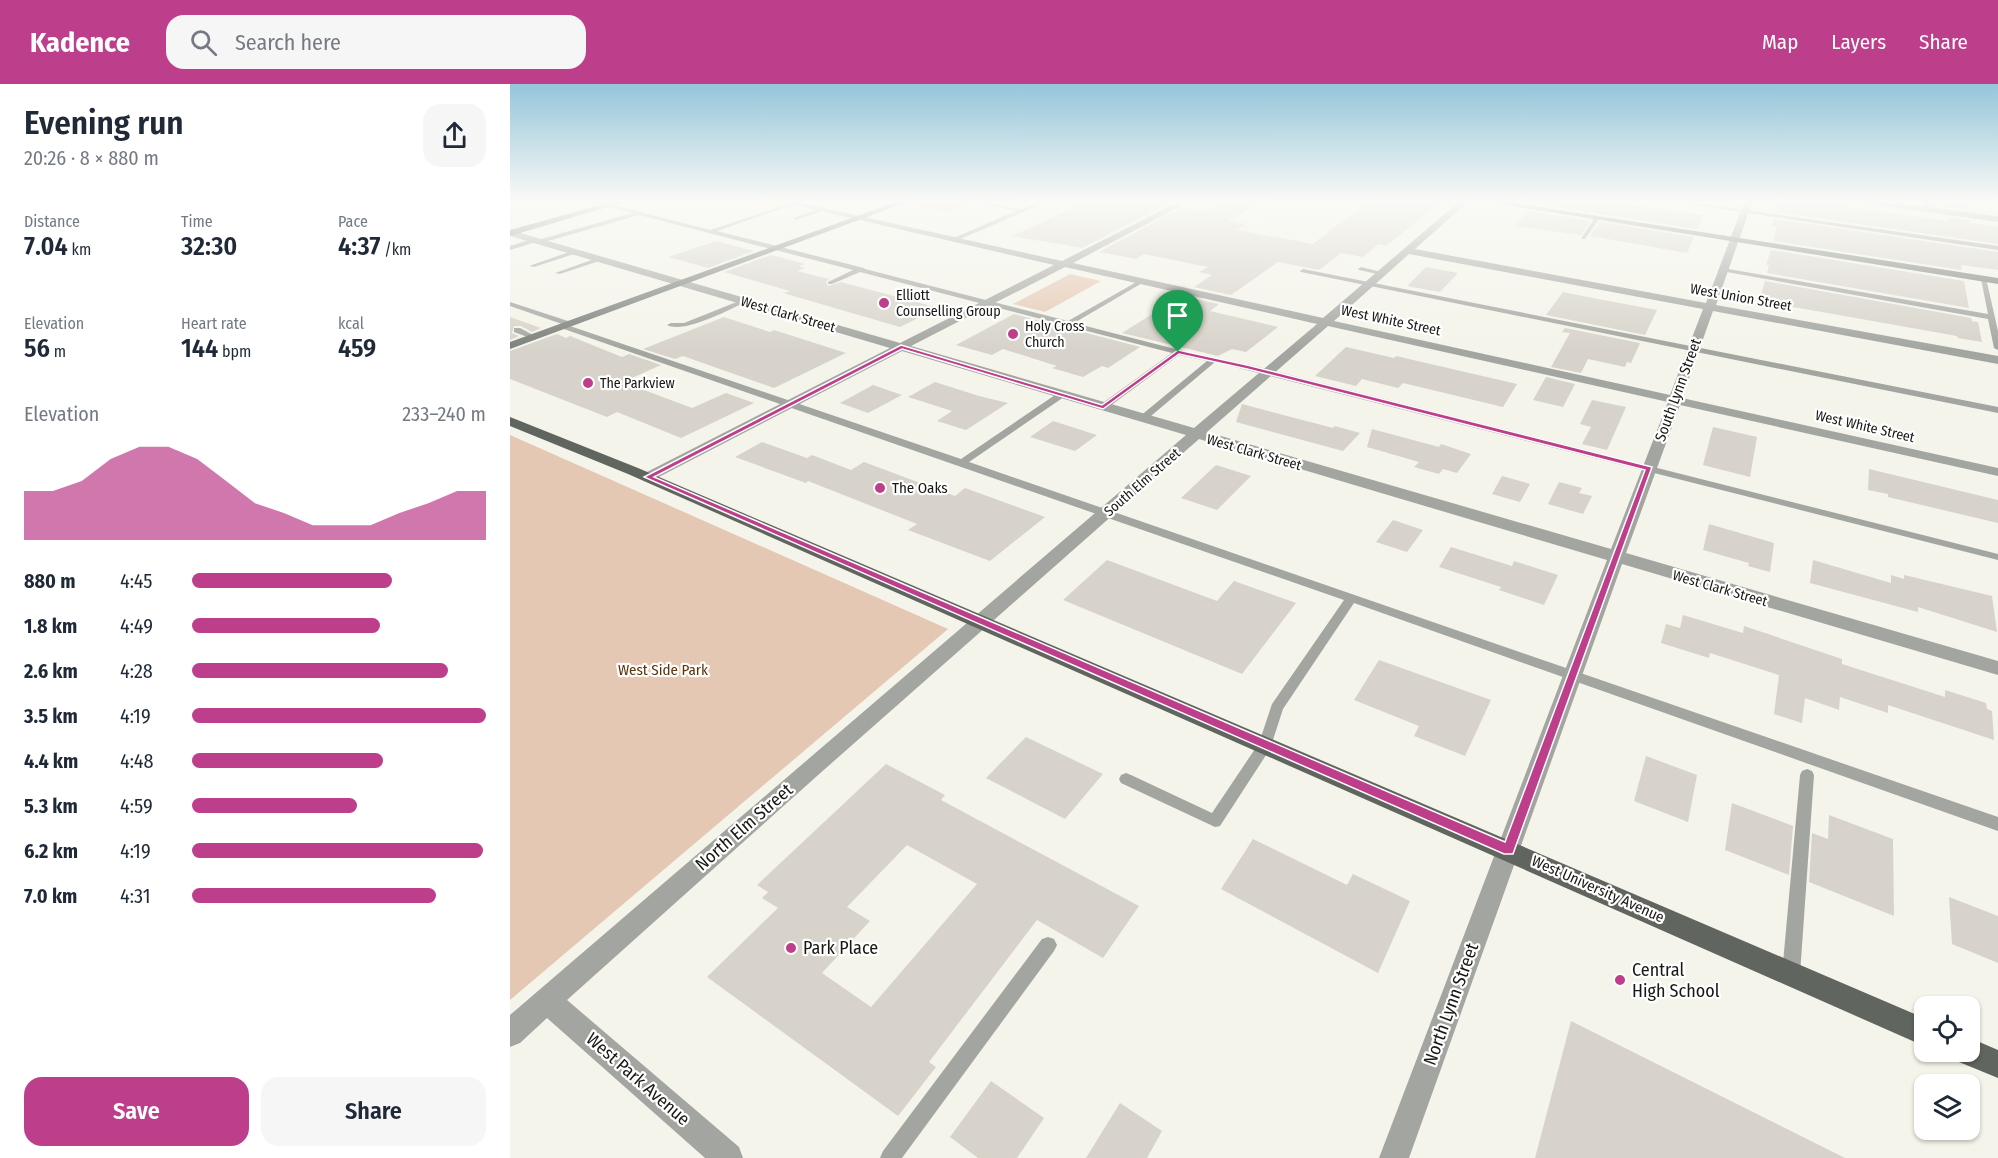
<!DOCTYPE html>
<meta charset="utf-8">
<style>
:root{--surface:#fff;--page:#f6f6f7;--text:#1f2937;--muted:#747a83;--accent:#bd3f8c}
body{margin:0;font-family:"Fira Sans Condensed",sans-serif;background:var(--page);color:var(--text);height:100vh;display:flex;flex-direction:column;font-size:22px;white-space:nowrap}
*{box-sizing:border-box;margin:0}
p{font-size:20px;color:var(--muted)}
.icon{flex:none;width:33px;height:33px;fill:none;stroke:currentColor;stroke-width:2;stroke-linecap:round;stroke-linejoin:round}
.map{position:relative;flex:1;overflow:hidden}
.details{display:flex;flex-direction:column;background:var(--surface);width:510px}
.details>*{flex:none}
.controls{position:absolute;left:1404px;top:912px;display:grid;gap:12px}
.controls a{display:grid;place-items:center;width:66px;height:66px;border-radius:12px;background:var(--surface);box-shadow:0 2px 4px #0004;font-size:30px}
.pin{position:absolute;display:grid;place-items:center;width:51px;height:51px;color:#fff;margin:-62px -26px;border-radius:50% 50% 50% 0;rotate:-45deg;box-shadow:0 0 6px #0007}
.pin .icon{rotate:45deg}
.round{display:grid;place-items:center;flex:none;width:63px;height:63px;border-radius:18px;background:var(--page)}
.summary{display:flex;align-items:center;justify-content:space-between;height:102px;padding:0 24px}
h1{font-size:33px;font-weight:600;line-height:45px}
.metrics{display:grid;grid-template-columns:repeat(3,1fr);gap:9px;height:102px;padding:6px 24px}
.metrics div{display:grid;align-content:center}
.metrics b{font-size:26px;font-weight:600}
.metrics small{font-size:16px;font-weight:400}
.metrics p{font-size:16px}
.chart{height:168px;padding:12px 24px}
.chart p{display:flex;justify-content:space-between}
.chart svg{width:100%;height:108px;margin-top:6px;fill:var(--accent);opacity:.7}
.action{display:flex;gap:12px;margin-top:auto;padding:12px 24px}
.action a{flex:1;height:69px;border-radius:18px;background:var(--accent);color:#fff;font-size:24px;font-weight:600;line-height:69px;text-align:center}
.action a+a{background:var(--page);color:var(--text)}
ul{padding:0 24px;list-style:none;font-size:20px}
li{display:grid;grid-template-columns:96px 72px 1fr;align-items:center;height:45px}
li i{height:15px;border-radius:8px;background:var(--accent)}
header{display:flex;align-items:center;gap:36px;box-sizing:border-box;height:84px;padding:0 30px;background:var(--accent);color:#fff}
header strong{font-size:28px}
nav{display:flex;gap:33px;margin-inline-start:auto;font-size:21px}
.search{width:420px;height:54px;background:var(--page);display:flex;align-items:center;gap:15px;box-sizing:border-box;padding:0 21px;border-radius:18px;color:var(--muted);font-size:22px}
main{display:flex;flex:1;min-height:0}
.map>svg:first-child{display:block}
.green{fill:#e5c8b3}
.building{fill:#d7d3ca;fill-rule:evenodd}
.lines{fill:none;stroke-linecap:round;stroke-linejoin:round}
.lane{fill:#a3a5a1;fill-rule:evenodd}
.street{fill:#a3a5a1;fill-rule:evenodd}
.secondary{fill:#7c807a;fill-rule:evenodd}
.primary{fill:#61655f;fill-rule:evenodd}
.route{fill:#bd3f8c;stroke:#fff;stroke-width:1.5;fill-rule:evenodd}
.poi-dot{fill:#bd3f8c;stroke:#fff;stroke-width:2}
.labels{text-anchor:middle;stroke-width:4.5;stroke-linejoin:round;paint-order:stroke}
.far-poi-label{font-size:14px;fill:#181814;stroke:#fff;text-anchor:start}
.far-street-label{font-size:14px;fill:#181814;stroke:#fff}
.street-label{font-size:15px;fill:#181814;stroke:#fff}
.poi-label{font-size:15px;fill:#181814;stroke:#fff;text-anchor:start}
.park-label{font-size:15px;fill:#5d3309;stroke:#fff}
.near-street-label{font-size:18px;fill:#181814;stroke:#fff}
.near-poi-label{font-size:18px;fill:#181814;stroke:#fff;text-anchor:start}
</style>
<header>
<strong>Kadence</strong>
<div class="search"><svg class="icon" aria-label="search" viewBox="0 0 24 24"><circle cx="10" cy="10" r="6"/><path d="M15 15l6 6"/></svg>Search here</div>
<nav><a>Map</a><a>Layers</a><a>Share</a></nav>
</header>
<main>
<section class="details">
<div class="summary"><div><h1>Evening run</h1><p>20:26 · 8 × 880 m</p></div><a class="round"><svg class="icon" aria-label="share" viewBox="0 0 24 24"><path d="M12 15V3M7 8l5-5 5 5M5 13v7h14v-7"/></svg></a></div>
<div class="metrics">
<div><p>Distance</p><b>7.04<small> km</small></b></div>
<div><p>Time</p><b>32:30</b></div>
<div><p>Pace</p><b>4:37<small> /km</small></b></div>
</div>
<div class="metrics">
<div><p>Elevation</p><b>56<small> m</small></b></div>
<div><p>Heart rate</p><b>144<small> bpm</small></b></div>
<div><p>kcal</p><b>459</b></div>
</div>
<div class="chart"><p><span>Elevation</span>233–240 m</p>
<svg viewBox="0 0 160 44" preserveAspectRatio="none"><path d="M0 44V24L10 24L20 20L30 11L40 6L50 6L60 11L70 20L80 29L90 33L100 38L110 38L120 38L130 33L140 29L150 24L160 24V44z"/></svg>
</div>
<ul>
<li><b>880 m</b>4:45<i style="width:68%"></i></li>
<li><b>1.8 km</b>4:49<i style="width:64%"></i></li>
<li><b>2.6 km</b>4:28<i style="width:87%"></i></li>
<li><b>3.5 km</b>4:19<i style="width:100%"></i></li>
<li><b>4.4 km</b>4:48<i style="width:65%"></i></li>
<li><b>5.3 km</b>4:59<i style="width:56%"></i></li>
<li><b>6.2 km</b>4:19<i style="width:99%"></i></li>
<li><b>7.0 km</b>4:31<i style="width:83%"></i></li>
</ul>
<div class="action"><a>Save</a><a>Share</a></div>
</section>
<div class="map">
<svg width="1488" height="1074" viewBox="0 0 1488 1074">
<rect width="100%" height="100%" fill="#f4f4ea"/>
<g class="green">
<polygon points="421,116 462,118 437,128 406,122"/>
<polygon points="560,190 591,197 535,228 503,220"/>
<polygon points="0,351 438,545 0,916"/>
</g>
<g class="building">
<polygon points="580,116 635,116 658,120 572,164 502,152"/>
<polygon points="714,116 753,116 718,137 736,140 727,146 803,160 860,116 933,116 876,162 868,160 853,173 831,169 809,186 768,178 721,211 684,203 702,191 689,188 698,183 634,170 626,175 589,168 673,123 694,127"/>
<polygon points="1030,116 1084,116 1193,131 1187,145 1026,120"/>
<polygon points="1270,116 1288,116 1439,137 1438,133 1459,136 1460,139 1488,143 1488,160 1266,128"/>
<polygon points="1435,116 1454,116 1457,126 1436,123"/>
<polygon points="1019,127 1080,137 1071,151 1005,142"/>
<polygon points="1264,135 1488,168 1488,186 1451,181 1452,186 1263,157 1267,143 1261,142"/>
<polygon points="1090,138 1184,153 1177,169 1080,152"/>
<polygon points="206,157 244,167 198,184 158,173"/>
<polygon points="1261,166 1454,197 1459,224 1257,189 1259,181 1256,181"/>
<polygon points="261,171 295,180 289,182 295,184 287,187 319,195 316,198 318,202 331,198 429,224 390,243 273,209 280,207 214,188"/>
<polygon points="916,183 948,189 930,208 897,202"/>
<polygon points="1255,197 1461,234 1462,237 1468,238 1472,258 1448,254 1447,252 1249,217"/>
<polygon points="1053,208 1088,215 1147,226 1135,251 1036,231"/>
<polygon points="671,212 709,220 700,227 768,243 736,268 722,265 708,272 612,249"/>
<polygon points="504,230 630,263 598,284 592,282 573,293 542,284 547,282 493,265 482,271 446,261"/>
<polygon points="0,233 31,244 22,248 11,242 4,242 2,249 9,252 0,256"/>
<polygon points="214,233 260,248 264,246 336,269 264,304 173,272 165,275 133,265"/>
<polygon points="1055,244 1130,259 1121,279 1117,278 1115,283 1078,275 1071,289 1041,283 1060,249 1052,248"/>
<polygon points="47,250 56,254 60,252 112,273 119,270 151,281 113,298 182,324 216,309 244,319 171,354 107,328 97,333 0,295 0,267"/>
<polygon points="836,263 884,274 886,272 1007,300 993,323 893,299 888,304 852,295 846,302 805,292"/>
<polygon points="1036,293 1065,300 1053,323 1023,316"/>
<polygon points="425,298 469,312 498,319 456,346 427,337 442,327 398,313"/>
<polygon points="363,301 392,311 358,329 330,319"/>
<polygon points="1082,316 1116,323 1097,366 1072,360 1081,343 1070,340"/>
<polygon points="732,320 823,344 825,342 850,349 833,367 726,338"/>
<polygon points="543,337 587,351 565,367 520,353"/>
<polygon points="1203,343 1247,353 1240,393 1193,381"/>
<polygon points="862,345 929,363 931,360 961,370 947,389 933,385 929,390 904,383 909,378 857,363"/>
<polygon points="252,358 297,374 302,371 341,386 354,378 445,412 455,404 535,433 480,477 398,446 407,440 298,397 296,399 225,373"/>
<polygon points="706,381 741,392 707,426 671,414"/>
<polygon points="1359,385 1488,416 1488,439 1378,413 1378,410 1358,406"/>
<polygon points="992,392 1020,400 1010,418 982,410"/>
<polygon points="1049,398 1072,404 1069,409 1082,412 1073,430 1038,420"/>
<polygon points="883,436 913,446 897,468 866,458"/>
<polygon points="1199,440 1264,459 1260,488 1238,482 1239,479 1193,466"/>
<polygon points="941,463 1002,482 1004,477 1048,491 1034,521 989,506 991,503 929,483"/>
<polygon points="597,476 707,517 724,497 786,519 732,590 553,516"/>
<polygon points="1303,476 1381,499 1381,491 1394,495 1394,491 1482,512 1487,548 1408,523 1408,528 1300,499"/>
<polygon points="1173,531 1233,549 1234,542 1332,575 1332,580 1435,613 1435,606 1476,619 1477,625 1482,627 1484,656 1378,621 1378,629 1330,613 1329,626 1295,614 1292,639 1264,630 1269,591 1200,569 1199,574 1151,559 1156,540 1170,544"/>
<polygon points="869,576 981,616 955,672 904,652 909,642 844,616"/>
<polygon points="516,653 593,690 555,735 476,694"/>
<polygon points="1136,672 1187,691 1178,738 1124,717"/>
<path d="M376,680l59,31 -4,5 198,106 -36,52 -66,-38 -108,142 7,5 -38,49 -191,-139 71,-69 -16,-10 6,-6 -11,-7zM397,761l70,39 -106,123 -49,-34 48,-52 -23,-14z"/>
<polygon points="1222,719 1283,742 1279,791 1215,766"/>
<polygon points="1319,731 1383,755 1384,832 1299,798 1302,749 1318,755"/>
<polygon points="743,755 837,801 843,790 900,817 868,889 711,805"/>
<polygon points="1439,813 1488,832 1488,879 1442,860"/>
<polygon points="1061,937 1335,1074 1025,1074"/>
<polygon points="481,997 534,1034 507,1074 468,1074 440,1053"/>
<polygon points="610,1019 652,1047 637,1074 576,1074"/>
</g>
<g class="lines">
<g class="lane">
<polygon points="75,116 84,116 200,146 285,118 285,120 207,147 354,184 355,185 558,237 630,196 634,196 634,198 564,239 669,266 740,281 1488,470 1488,476 705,278 635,337 629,337 629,333 697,277 669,271 596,325 590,325 590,321 662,269 350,188 322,200 318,200 318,198 343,186 129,131 31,159 26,158 0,166 0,162 25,154 28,156 122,129"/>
<polygon points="240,116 228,120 225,118"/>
<path d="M458,116c16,0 43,10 54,9 11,-2 18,-9 29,-9l-93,40h-4v-2l62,-27z"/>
<polygon points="1150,116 1164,116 1488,162 1488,166"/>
<polygon points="1412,116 1418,116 1420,127 1416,127"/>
<polygon points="311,124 313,127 286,136 283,134"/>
<polygon points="1085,133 1090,134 1075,155 1071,155"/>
<polygon points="65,166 68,168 67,169 24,183 19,182"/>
<polygon points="90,173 93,175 92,176 50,190 45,189"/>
<polygon points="851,183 875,189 872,191 849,186 848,185"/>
<polygon points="1213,184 1478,230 1471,195 1476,194 1488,247 1488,266 1484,264 1478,235 1211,187 1210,186"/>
<polygon points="793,185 1488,323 1488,329 791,188 790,187"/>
<path d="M234,215l4,2 -2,1c-18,8 -62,32 -79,23l4,-2h13z"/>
<polygon points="0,218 61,238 60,242 451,375 548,309 554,309 554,313 459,378 1488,733 1488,747 844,519 773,625 760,665 710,742 705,743 611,699 609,695 611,691 616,689 621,691 702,729 749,659 762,620 834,516 51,244 52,240 0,222"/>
<polygon points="4,244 10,244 27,253 23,255 4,248"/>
<polygon points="1297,685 1302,687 1304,691 1290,890 1287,896 1281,899 1275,896 1272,890 1290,691 1292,687"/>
<polygon points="538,853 544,855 547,861 544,867 392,1074 370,1074 373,1067 532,855"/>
</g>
<g class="street">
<path d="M263,116h15l274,61 120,-61h10l-119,63 250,55 138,-118h9l-55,49 291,54 39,-103h8l-37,105 282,51v8l-285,-53 -31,87 316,70v8l-318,-71 -54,148 372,108v14l-376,-111 -213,594h-30l228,-598 -408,-121 -382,337 -250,224 172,147 4,11h-38l-158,-140 -27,25 -10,4v-32l676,-580 -284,-84 -249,129h-10l-2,-3 2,-3 247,-126 -380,-112v-6l390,113 154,-78zM899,170l294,55 -33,86 -336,-74zM555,183l252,57 -123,104 -283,-82zM818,242l340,76 -57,147 -404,-117z"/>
<polygon points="1341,116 1364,116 1488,132 1488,138 1345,118"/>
</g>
<g class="secondary">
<polygon points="108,116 121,116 0,152 0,146"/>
<polygon points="391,116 403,116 0,265 0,258"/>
<polygon points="965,116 985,116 1488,194 1488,200"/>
</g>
<g class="primary">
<polygon points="0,333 128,384 1414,934 1414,962 118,390 0,342"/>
<polygon points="1460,954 1488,966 1488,994 1449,978 1445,968 1460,968"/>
</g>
</g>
<linearGradient id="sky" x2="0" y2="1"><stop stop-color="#95c5da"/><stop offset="0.44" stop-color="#fafaf6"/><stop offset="1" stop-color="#fafaf6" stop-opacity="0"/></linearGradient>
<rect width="1488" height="266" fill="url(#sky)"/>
<path class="route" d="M391,261l201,60 76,-55 69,15 405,102 -139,387h-9l-860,-377zM392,265l201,60 76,-55 68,15 398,101 -140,372 -851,-365z"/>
<g class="poi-dot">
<circle cx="374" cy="219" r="6"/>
<circle cx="503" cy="250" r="6"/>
<circle cx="78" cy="299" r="6"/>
<circle cx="370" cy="404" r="6"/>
<circle cx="281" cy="864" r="6"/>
<circle cx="1110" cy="896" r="6"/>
</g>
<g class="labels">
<g class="far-poi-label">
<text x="386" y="216">Elliott<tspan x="386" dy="16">Counselling Group</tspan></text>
<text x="515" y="247">Holy Cross<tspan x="515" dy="16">Church</tspan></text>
<text x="90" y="304">The Parkview</text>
</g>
<g class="far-street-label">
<text transform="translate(1231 213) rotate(10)" y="5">West Union Street</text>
<text transform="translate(278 230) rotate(16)" y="5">West Clark Street</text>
<text transform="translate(881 236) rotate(12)" y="5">West White Street</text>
<text transform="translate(1355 342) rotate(13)" y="5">West White Street</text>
<text transform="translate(744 368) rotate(16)" y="5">West Clark Street</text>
<text transform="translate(632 398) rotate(-41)" y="5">South Elm Street</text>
<text transform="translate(1210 504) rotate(16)" y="5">West Clark Street</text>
</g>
<g class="street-label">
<text transform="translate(1168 306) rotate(-70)" y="5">South Lynn Street</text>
<text transform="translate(1088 805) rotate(24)" y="5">West University Avenue</text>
</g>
<g class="poi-label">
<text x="382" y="409">The Oaks</text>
</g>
<g class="park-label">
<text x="153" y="591">West Side Park</text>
</g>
<g class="near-street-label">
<text transform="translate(234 743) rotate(-41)" y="6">North Elm Street</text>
<text transform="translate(941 920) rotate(-70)" y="6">North Lynn Street</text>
<text transform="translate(128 995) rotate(41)" y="6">West Park Avenue</text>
</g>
<g class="near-poi-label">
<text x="293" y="870">Park Place</text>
<text x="1122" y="892">Central<tspan x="1122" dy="21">High School</tspan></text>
</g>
</g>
</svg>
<div class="controls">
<a><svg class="icon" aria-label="locate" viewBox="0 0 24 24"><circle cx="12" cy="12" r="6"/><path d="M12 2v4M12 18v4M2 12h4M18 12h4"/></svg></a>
<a><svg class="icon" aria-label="layers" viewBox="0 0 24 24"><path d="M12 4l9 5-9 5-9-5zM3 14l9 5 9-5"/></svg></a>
</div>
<div class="pin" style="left:668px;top:268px;background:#1e9e55"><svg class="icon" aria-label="arrive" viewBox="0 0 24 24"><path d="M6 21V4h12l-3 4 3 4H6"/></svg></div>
</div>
</main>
